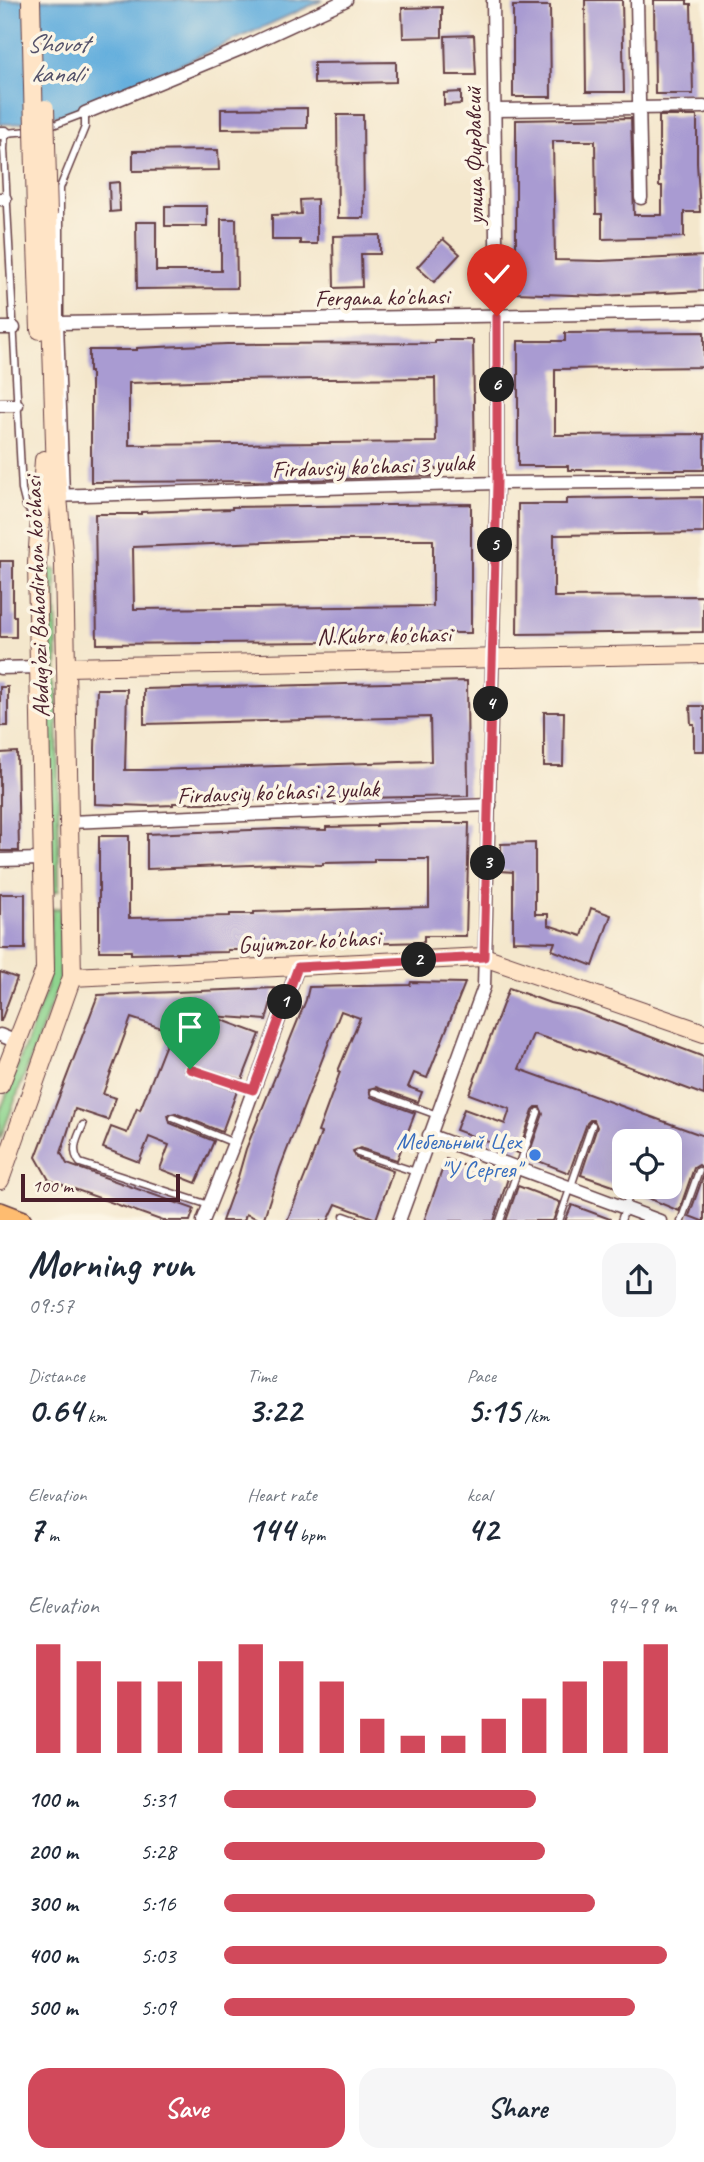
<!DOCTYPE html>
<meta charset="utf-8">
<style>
:root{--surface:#fff;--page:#f6f6f7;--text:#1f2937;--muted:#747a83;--accent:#d1495b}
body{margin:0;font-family:Caveat,sans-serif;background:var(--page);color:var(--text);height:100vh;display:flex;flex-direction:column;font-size:26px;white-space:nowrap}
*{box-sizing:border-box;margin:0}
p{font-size:23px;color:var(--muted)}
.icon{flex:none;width:38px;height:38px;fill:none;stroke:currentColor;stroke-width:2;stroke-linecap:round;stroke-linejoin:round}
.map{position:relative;height:1220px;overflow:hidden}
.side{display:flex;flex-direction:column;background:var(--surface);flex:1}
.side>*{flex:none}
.fabs{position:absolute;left:612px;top:1129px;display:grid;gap:14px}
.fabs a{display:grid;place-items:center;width:70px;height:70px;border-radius:14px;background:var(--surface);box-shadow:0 7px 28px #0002;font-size:35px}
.scale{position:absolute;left:21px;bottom:18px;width:159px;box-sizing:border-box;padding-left:7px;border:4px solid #4a1f2b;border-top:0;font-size:19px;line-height:24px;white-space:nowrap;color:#4a1f2b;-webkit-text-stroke:5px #fcf5e5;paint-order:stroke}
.pin{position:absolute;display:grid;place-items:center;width:60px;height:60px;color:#fff;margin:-72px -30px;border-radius:50% 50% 50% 0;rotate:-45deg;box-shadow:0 0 7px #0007}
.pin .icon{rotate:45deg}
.km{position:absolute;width:35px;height:35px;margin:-18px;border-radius:50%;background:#222;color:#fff;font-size:19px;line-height:35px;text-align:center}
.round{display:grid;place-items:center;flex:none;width:74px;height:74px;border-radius:21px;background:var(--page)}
.summary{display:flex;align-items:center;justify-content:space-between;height:119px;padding:0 28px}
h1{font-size:38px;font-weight:600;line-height:52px}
.metrics{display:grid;grid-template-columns:repeat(3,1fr);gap:10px;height:119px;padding:7px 28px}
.metrics div{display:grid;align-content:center}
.metrics b{font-size:35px;font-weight:600}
.metrics small{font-size:19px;font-weight:400}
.metrics p{font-size:19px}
.chart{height:196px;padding:14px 28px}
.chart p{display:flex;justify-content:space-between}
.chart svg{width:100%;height:126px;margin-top:7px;stroke:var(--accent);stroke-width:6}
.primary-button{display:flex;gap:14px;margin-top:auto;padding:14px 28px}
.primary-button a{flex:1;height:80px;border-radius:21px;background:var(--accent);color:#fff;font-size:28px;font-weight:600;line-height:80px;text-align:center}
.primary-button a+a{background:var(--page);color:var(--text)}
ul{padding:0 28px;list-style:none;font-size:23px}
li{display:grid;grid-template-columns:112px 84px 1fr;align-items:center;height:52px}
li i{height:18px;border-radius:9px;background:var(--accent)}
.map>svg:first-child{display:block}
.green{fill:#8ed48e;stroke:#6c7a5c;stroke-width:2}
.water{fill:#65afdd;stroke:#586784;stroke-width:2}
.building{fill:#a99bd2;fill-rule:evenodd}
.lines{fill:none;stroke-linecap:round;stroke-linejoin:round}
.lane-casing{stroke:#643d43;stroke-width:9}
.street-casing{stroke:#643d43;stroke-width:15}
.secondary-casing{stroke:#643d43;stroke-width:20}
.primary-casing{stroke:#643d43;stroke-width:24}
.lane{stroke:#fff;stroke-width:6}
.street{stroke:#fff;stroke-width:12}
.secondary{stroke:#ffe4c6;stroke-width:18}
.primary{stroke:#febc70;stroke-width:21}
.secondary-bridge-casing{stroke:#643d43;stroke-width:20;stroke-linecap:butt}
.secondary-bridge{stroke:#ffe4c6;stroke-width:18}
.route-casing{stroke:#fff;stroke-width:14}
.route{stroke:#d1495b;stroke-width:9}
.shop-dot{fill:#3f7fe0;stroke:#fcf5e5;stroke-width:2.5}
.labels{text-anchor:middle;stroke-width:7;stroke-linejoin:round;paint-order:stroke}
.street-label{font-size:24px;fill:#4a1f2b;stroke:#fcf5e5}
.shop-label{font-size:24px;fill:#366cbe;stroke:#fcf5e5;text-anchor:end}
.water-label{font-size:26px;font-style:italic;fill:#535169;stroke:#fcf5e5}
</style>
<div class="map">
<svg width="704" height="1221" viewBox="0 0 704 1221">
<rect width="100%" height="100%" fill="#fcf5e5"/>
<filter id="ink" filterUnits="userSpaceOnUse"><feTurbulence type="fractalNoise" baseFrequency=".0143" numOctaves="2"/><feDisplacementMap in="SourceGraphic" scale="14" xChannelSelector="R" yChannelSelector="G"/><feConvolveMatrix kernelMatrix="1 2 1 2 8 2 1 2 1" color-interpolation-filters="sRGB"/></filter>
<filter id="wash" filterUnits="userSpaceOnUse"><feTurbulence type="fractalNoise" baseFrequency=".00686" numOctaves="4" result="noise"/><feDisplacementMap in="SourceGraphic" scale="28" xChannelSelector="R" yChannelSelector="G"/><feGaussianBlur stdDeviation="1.57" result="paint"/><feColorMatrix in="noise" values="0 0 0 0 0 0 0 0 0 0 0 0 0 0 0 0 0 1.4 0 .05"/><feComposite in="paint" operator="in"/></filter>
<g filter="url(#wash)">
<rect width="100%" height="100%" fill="#f4e7cc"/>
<g class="green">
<polygon points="51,569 56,570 59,890 55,892 52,890 46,570"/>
<polygon points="60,908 60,981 0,1140 0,1112 47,988 52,909"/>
</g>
<polygon class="water" points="0,0 323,0 73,113 14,124 0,124"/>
<g id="blocks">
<g class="building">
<polygon points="585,0 622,0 624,92 586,92"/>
<polygon points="654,0 687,0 687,4 691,4 693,94 655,94"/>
<polygon points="513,6 550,6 551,97 513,97"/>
<polygon points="442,7 442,37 403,38 402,8"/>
<polygon points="474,35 476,75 446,75 445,36"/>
<polygon points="396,62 396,82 314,84 314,63"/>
<polygon points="461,92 461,104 444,105 444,93"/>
<polygon points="307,108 307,128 221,129 221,109"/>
<polygon points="337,115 363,115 364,218 338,218"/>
<polygon points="659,116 697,116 697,163 700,212 684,212 684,237 602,239 602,214 596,214 595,141 553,141 555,260 601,261 704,256 704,291 600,296 516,293 516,120 631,118 634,215 662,215 662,186 659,186"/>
<polygon points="218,150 219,170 133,171 133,151"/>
<polygon points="119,182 120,211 110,212 109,183"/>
<polygon points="317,199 317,244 300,244 300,240 272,240 272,215 301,214 300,200"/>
<rect x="165" y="206" width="42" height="20"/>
<polygon points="221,219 236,219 237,288 137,289 136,222 156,222 156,271 221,271"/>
<polygon points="380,235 380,254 361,254 362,287 334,288 333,236"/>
<polygon points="443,239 460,254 434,282 417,267"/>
<polygon points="704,332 704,367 555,369 555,435 704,434 704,470 568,470 568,466 518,466 518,341 565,341 565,333"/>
<path d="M435,340h38l2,129h-43v7l-152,5 -189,1v-110h-2v-22h48v-2l90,-4 208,-1zM435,378l1,64 -307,3v-62l97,-3z"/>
<polygon points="704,497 704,533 554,535 554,597 703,596 703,632 517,634 518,504 566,504 566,499"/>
<path d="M471,504v129h-45v8l-329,3 -2,-130h46v-2l91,-3v-2zM320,540h113v66l-299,3 -1,-62z"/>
<polygon points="0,561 13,561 13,616 16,616 16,637 0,637"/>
<polygon points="467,681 468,796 251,800 251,803 173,803 173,805 148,806 95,804 95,748 97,689 127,689 125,770 152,770 431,761 430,717 144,724 144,689"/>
<rect x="0" y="687" width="8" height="39"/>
<polygon points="690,706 704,706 704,751 694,751 694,724 691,724"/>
<polygon points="544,712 564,712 563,766 544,766"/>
<polygon points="17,752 19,851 0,851 0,753"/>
<polygon points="402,823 469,823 466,936 424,936 424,942 251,947 251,950 228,950 228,952 131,954 131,951 99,951 99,836 129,836 129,918 230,916 230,914 254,914 254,912 429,907 429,859 374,859 374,862 323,863 323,865 275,864 147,869 147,834 279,829 326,830 326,827 377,826 377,824"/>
<polygon points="535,843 535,914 548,914 548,925 582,936 591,908 611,915 593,966 552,950 555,942 513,941 513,872 501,871 501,844"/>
<rect x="0" y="894" width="25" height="55"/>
<polygon points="0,972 17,978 1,1021 0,1021"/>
<polygon points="411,982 465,983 427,1078 414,1073 408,1087 422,1092 418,1102 376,1087 369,1089 371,1097 415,1113 397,1160 360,1148 353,1151 356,1158 393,1171 376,1219 336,1204 328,1221 287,1221 309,1166 321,1133 318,1132 340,1072 338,1071 360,1018 341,1011 280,1168 263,1221 246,1214 244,1221 222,1221 238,1177 246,1149 306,1000 309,987 410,985"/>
<polygon points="275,988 266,1020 211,1016 260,1034 242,1080 192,1064 185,1067 185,1071 188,1074 237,1091 222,1132 175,1113 168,1115 170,1123 214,1141 196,1183 160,1169 169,1145 149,1137 139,1162 103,1148 111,1127 127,1133 137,1108 140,1110 171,1031 131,1018 103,1094 116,1098 108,1120 75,1109 61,1153 67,1164 194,1209 190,1221 163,1221 49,1180 36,1157 98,995"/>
<polygon points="509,988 550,1003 577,1009 704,1057 704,1095 593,1053 533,1034 519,1069 704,1136 704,1169 699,1165 694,1168 679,1211 636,1193 638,1186 670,1186 670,1141 625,1141 625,1190 581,1175 597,1127 594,1120 590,1120 587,1123 569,1173 528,1157 543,1114 540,1107 536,1107 533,1110 518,1153 456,1130 464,1109 505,1124 510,1109 469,1094"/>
<polygon points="446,1159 487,1174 488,1171 508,1178 494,1221 424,1221"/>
<polygon points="704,1174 704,1221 702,1221 689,1216"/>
<polygon points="518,1186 560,1202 553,1221 506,1221"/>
<polygon points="572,1205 610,1219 610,1221 565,1221"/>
</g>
</g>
</g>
<g filter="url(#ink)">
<use href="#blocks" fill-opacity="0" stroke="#643d43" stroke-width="2"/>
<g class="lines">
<g class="lane-casing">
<g id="lane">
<polyline points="48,127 85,113 85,127 60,188 60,323 66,495"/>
<polyline points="30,131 5,133 4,149 22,490 26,506 36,518"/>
<polyline points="190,1069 253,1090"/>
<polyline points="374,1092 437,1115"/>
<polyline points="173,1118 234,1143"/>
<path d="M83,1125c-6,14 -13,25 -3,38l129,42"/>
<polyline points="358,1153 416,1172"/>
<polyline points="344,1216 358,1221"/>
<polyline points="500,1221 538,1112"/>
<polyline points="559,1221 592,1125"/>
<polyline points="621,1221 632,1186"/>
<polyline points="681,1221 699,1171"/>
</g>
</g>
<g class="street-casing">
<g id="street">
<polyline points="637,0 641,198"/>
<polyline points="495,110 704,107"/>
<polyline points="85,113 240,49 346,0"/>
<polyline points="0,133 5,133"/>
<polyline points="0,199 5,199"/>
<polyline points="60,323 704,312"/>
<polyline points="0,328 14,328"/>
<polyline points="0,405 17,405"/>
<polyline points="50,496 497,483 704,481"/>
<polyline points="0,668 39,667"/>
<polyline points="69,822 490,805"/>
<polyline points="0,860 42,859"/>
<polyline points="0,1035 17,1042"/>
<polyline points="429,1135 660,1221"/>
<polyline points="203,1221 234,1143 298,967"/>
<polyline points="399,1221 484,987 497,483 497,316 493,0"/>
</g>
</g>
<g class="secondary-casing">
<g id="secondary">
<polyline points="36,215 40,330"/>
<polyline points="66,667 704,654"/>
<polyline points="72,977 484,957 704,1033"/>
<polyline points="0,1085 45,970 37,563 44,460"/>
<polyline points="0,1180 72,977 64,563 56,475 48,214"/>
</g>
</g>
<g class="primary-casing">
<polyline id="primary" points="0,1213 21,1221"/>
</g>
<use href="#lane" class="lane"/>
<use href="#street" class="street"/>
<use href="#secondary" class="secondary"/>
<use href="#primary" class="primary"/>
<g class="secondary-bridge-casing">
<g id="secondary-bridge">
<polyline points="31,0 36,215"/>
<polyline points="45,109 48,214"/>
</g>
</g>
<use href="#secondary-bridge" class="secondary-bridge"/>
</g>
</g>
<g class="lines" filter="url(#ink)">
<g class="route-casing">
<polyline id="route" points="190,1069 253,1090 298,967 484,957 497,483 497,316"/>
</g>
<use href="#route" class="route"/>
</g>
<circle class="shop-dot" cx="535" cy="1155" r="7"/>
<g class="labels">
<g class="street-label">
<text transform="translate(474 156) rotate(-91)" y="8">улица Фирдавсий</text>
<text transform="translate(382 297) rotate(-1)" y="8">Fergana ko'chasi</text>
<text transform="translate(373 466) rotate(-2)" y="8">Firdavsiy ko'chasi 3 yulak</text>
<text transform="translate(37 597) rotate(-92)" y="8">Abdug’ozi Bahodirhon ko’chasi</text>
<text transform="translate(384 635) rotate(-1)" y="8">N.Kubro ko'chasi</text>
<text transform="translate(278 792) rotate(-2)" y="8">Firdavsiy ko'chasi 2 yulak</text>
<text transform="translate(309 941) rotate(-3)" y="8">Gujumzor ko'chasi</text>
</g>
<g class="shop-label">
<text x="521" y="1149">Мебельный Цех<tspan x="521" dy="28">"У Сергея"</tspan></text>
</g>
<g class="water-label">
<text x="57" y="52">Shovot<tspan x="57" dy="30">kanali</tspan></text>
</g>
</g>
</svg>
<div class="fabs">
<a><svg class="icon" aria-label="locate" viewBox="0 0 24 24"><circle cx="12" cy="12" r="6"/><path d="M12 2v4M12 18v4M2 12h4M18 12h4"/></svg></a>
</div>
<div class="scale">100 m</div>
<div class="pin" style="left:190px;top:1069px;background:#1e9e55"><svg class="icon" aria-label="arrive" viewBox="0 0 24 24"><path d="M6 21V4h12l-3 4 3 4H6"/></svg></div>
<div class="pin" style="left:497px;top:316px;background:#d93025"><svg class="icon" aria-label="check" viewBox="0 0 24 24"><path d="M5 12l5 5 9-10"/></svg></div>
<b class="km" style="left:285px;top:1002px">1</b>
<b class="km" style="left:419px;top:960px">2</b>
<b class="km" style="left:488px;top:863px">3</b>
<b class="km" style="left:491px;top:704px">4</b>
<b class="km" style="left:495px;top:545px">5</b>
<b class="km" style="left:497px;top:385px">6</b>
</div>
<section class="side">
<div class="summary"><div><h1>Morning run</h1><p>09:57</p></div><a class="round"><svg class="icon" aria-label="share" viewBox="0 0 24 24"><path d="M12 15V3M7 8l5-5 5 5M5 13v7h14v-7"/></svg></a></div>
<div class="metrics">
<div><p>Distance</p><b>0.64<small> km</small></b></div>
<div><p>Time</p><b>3:22</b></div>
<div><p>Pace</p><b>5:15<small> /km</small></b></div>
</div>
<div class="metrics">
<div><p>Elevation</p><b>7<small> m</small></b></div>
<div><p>Heart rate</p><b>144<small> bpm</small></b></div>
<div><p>kcal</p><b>42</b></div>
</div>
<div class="chart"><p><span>Elevation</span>94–99 m</p>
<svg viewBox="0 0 160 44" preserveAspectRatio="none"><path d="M5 44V6M15 44V12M25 44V19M35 44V19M45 44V12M55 44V6M65 44V12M75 44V19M85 44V32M95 44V38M105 44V38M115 44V32M125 44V25M135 44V19M145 44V12M155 44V6"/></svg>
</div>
<ul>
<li><b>100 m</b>5:31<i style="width:69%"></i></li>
<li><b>200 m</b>5:28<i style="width:71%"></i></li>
<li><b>300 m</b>5:16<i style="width:82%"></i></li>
<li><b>400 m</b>5:03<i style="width:98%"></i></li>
<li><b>500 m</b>5:09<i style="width:91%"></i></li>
</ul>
<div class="primary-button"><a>Save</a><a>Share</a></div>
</section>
